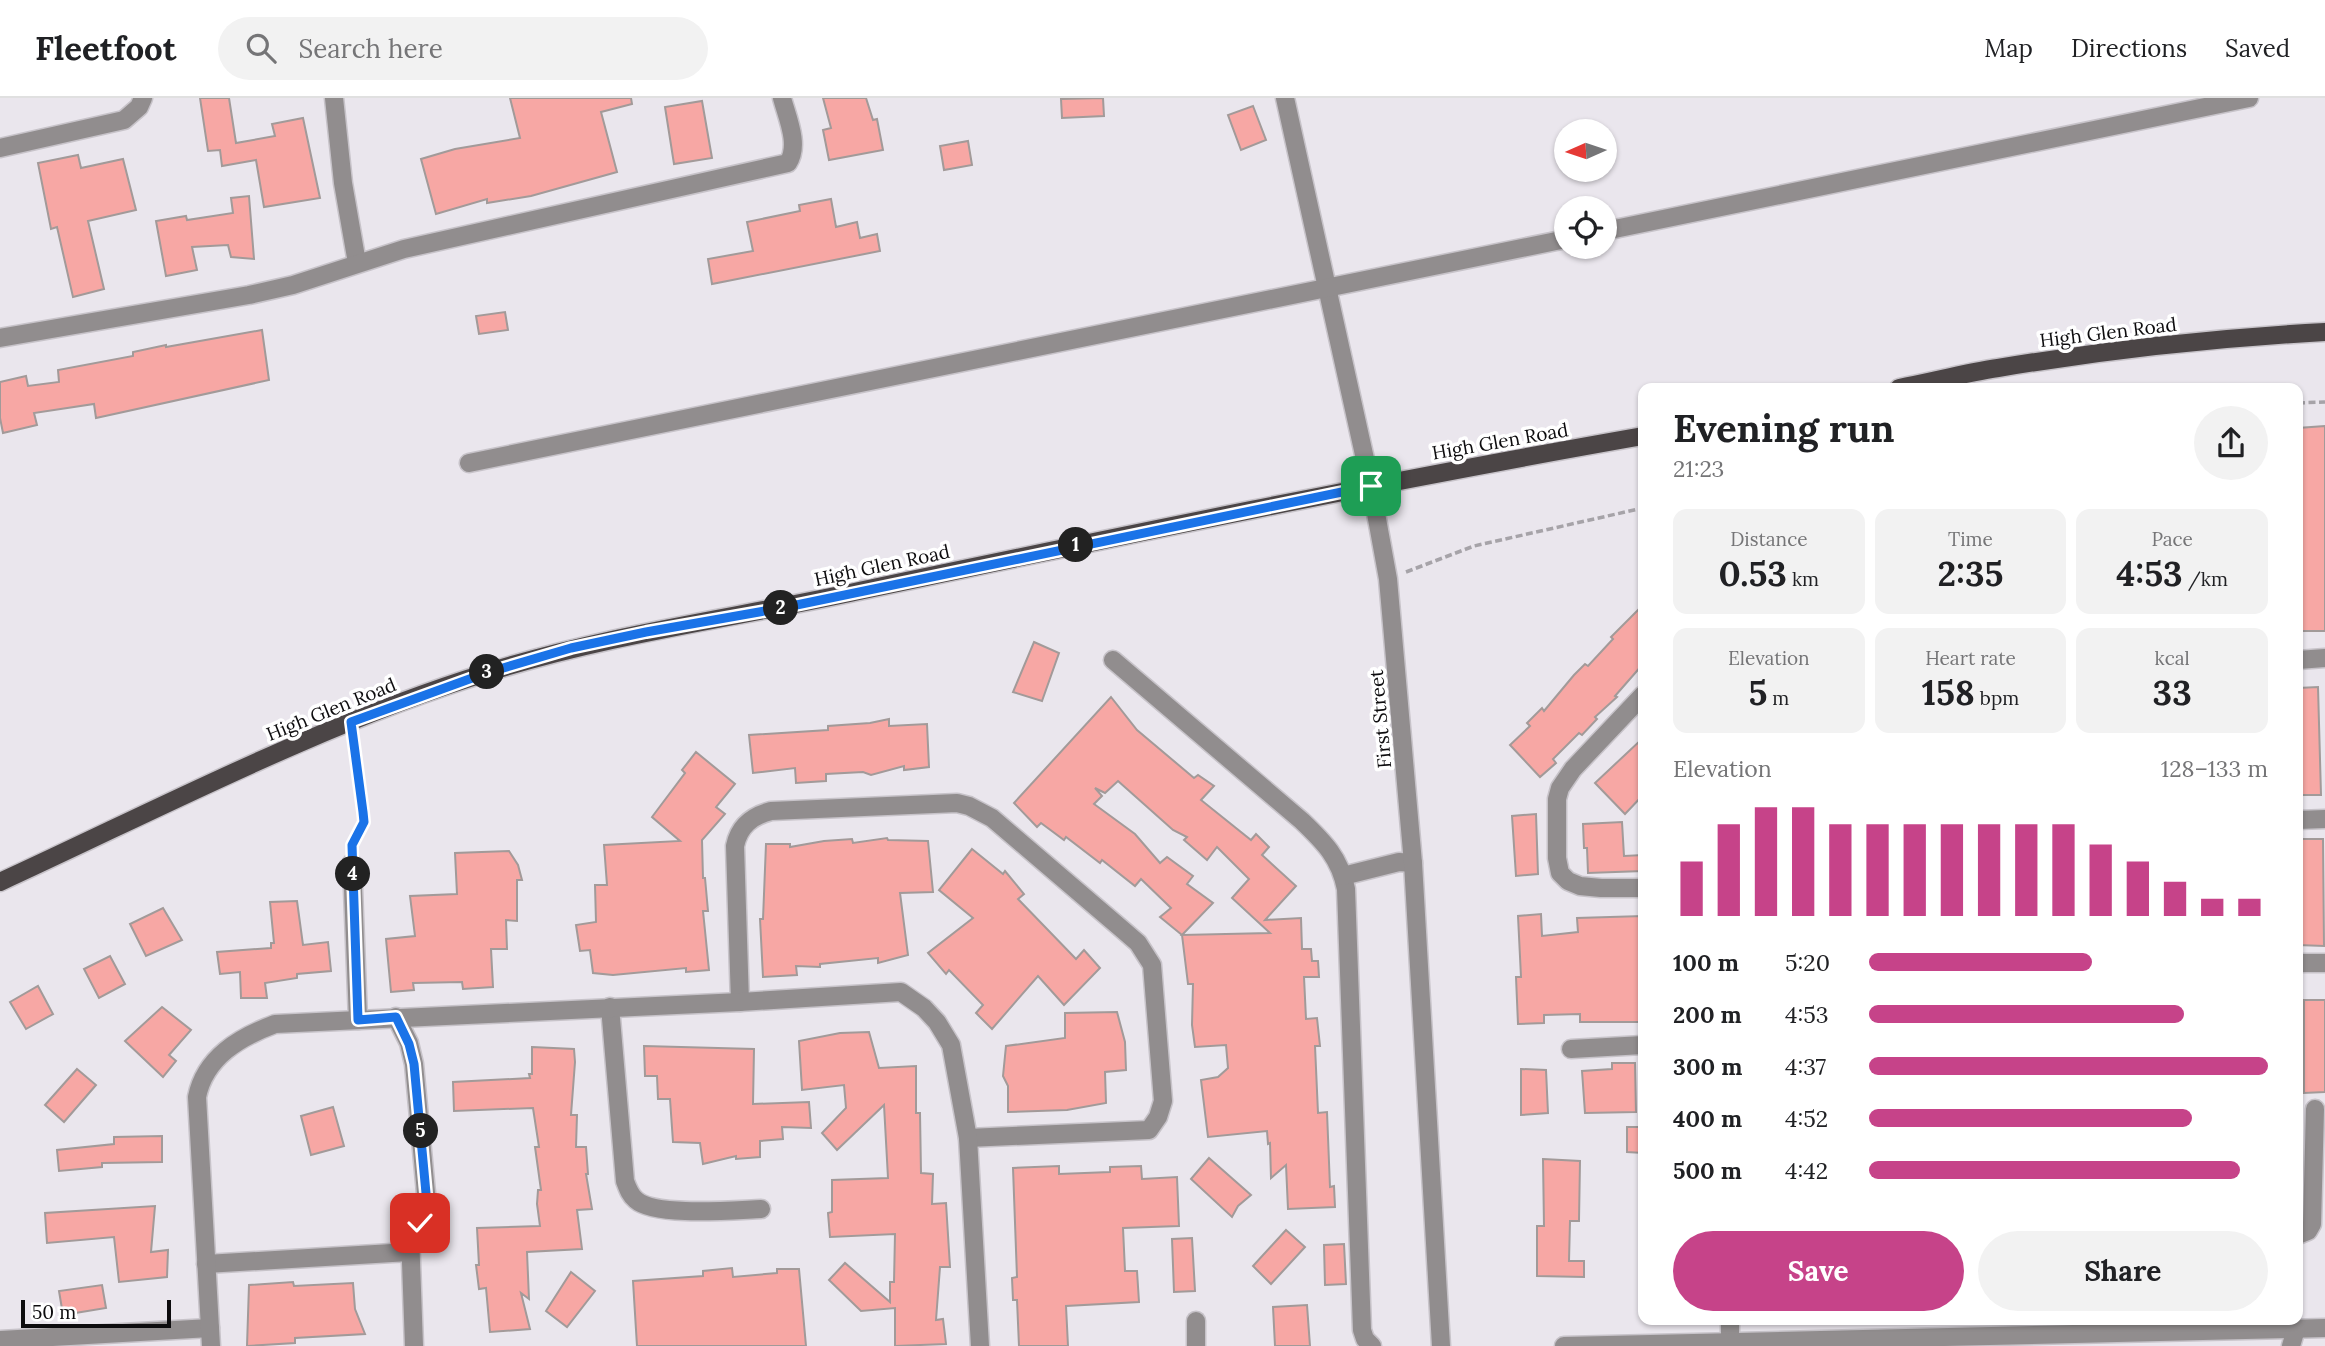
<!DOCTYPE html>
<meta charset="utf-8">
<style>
:root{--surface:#fff;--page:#f2f2f2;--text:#202124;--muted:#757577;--line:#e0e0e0;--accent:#c64389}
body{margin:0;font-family:Lora,serif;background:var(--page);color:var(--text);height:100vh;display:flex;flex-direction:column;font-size:26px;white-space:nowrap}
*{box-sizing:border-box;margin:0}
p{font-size:23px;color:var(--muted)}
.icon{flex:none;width:38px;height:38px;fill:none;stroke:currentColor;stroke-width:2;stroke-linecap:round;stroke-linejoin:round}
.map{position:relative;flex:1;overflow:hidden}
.details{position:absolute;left:1638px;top:285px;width:665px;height:942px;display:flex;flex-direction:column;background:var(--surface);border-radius:14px;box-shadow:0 2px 5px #0004}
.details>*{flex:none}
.needle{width:46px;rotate:267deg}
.fabs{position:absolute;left:1554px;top:21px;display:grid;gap:14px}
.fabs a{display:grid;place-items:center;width:63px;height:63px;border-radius:50%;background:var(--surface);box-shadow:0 2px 5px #0004;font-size:35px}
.scale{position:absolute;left:21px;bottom:18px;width:150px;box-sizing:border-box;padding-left:7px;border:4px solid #0d0c0e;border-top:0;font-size:19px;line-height:24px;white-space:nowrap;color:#0d0c0e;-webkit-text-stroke:5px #fff;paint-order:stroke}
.pin{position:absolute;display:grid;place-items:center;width:60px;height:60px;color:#fff;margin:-30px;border-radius:14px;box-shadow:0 4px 10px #0006}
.km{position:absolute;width:35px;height:35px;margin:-18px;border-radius:50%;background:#222;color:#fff;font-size:19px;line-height:35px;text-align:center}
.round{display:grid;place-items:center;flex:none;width:74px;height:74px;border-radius:37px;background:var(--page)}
.summary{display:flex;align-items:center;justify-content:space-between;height:119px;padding:0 35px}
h1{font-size:38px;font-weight:700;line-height:52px}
.metrics{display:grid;grid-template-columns:repeat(3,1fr);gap:10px;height:119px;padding:7px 35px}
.metrics div{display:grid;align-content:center;border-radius:14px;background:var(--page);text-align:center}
.metrics b{font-size:35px;font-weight:700}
.metrics small{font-size:19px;font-weight:400}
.metrics p{font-size:19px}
.chart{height:196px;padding:14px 35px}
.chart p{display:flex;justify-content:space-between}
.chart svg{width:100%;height:126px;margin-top:7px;stroke:var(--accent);stroke-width:6}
.button{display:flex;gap:14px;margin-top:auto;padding:14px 35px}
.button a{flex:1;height:80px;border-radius:42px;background:var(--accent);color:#fff;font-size:28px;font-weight:700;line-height:80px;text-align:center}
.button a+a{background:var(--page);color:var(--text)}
ul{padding:0 35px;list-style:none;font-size:23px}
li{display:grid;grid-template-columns:112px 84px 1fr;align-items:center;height:52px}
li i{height:18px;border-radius:9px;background:var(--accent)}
header{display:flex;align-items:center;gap:42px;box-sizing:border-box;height:98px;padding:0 35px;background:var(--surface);border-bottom:2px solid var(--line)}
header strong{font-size:33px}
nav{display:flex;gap:38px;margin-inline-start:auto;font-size:24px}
.search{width:490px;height:63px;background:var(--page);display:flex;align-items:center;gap:18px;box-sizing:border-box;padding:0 24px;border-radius:38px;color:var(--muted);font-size:26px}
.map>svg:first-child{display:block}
.building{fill:#f7a7a4;stroke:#a29a99;stroke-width:2;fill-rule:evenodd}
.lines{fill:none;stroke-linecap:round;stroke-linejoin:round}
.minor-casing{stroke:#c7c3c9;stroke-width:21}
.tertiary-casing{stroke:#c7c3c9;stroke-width:21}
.primary-casing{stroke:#c7c3c9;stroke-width:21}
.path{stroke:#a6a3a8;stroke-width:3.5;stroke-dasharray:7 3.5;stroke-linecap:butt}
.minor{stroke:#918d8e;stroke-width:18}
.tertiary{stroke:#918d8e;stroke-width:18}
.primary{stroke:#4b4546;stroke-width:18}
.route-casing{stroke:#fff;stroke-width:14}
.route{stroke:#1a73e8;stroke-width:9}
.labels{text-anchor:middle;stroke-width:7;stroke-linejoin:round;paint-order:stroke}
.street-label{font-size:19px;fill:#0d0c0e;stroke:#fff}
</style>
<header>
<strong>Fleetfoot</strong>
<div class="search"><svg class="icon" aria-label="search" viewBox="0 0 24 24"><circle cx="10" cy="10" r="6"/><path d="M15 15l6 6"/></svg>Search here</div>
<nav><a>Map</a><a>Directions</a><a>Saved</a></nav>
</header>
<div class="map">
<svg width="2325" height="1248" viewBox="0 0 2325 1248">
<rect width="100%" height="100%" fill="#eae6ed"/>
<g class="building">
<polygon points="200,0 229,0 236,45 275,38 272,26 303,20 320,100 264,109 256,62 222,68 220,52 208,53"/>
<polygon points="510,0 631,0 632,6 601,14 617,74 531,98 487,105 487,101 436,116 421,61 455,51 520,40"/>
<polygon points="823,0 866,0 873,22 877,21 883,52 829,62 823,32 831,30"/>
<polygon points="1103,0 1104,18 1062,20 1061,1"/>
<polygon points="702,3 712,60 674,66 665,9"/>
<polygon points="1253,8 1266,42 1241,52 1228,17"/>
<polygon points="968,43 972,67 944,72 940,48"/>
<polygon points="78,57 81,70 123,61 136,112 88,123 104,191 73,199 57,129 51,131 38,65"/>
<polygon points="249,98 254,161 231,159 228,147 192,149 197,172 166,178 156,123 186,118 187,122 233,115 231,100"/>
<polygon points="831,101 836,129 857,124 860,140 877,136 880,153 712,186 708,161 753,153 747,124 800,113 799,107"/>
<polygon points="505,214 508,232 479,236 476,218"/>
<polygon points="262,232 269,282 96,320 94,306 34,315 37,327 3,335 0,320 0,284 26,278 28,288 59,284 58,272 133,258 133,254 166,247 166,249"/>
<polygon points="2325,328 2325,533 2298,533 2298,479 2300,479 2298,441 2298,330"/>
<polygon points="1643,507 1643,566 1615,598 1617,599 1595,619 1597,621 1582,637 1579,635 1553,661 1556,665 1540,679 1510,647 1530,628 1527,625 1542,610 1544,613 1574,577 1585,566 1588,568 1613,541 1611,539"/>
<polygon points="1034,544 1059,555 1042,603 1013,594"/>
<polygon points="2318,589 2321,697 2298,697 2298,590"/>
<path d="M1111,599l26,33 57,48 4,-3 16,11 -13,14 50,40 5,-6 13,13 -7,8 34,31 -31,34 36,-2 1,31h9l1,12h6l1,16h-15l2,42 11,-1 3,28h-5l3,67 9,-1 3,75 4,-1 1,21 -47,2 -2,-44 -15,13 -1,-35 -2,1 -1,-13 -59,6 -7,-57 17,-3 10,-9 -2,-23 -31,2 -3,-22 1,-41h-5l-6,-49 -22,-18 11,-9 -30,-29 -6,7 -33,-26 -2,3 -34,-26 -2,3 -23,-17 -4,4 -23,-24zM1118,683l55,49 14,7 -3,3 23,20 10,-13 32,32 -17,19 38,35 -88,2 31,-32 -26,-19 6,-8 -26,-19 -7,6 -25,-29 -41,-30 8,-8 -7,-8 10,5z"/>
<polygon points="889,621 889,628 927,626 929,669 904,672 904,668 871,677 863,674 826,676 826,683 796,685 795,670 753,675 749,637 828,632 828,628 870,625"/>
<polygon points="1643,640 1643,697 1625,716 1595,685"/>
<polygon points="696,654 735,686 716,709 725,716 702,742 703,780 705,780 708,813 703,813 709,872 686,874 686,870 613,877 593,875 590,852 580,853 576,827 596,824 595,787 607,787 604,747 680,743 652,719 685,675 682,672"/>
<polygon points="1536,716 1538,776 1516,778 1512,718"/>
<polygon points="1622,724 1624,758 1643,757 1643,773 1588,775 1587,750 1584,750 1583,726"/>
<polygon points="887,740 888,742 928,743 933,794 900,795 908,857 878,865 878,860 820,866 820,869 796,868 797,877 763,879 760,821 763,821 766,746 790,746 790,749 824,743 852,741 853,745"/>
<polygon points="2298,741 2323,741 2324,848 2298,847"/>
<polygon points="972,751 1003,776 1005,773 1024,796 1018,801 1076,861 1084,852 1100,870 1064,907 1038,878 992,931 976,915 983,907 949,872 946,876 928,855 973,820 939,792"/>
<polygon points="509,753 518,767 522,782 517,782 517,823 506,822 507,851 491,851 493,889 463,891 462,884 413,885 414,892 391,894 386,841 415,838 410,798 457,796 455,755"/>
<polygon points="297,803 303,847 328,844 331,873 297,876 297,880 265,885 267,900 241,900 240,874 220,876 217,854 271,850 271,845 274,845 270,804"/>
<polygon points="163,810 182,842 146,858 130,826"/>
<polygon points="1541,816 1542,838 1578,834 1577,820 1643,818 1643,924 1580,924 1580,916 1544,917 1544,925 1518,926 1516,879 1521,879 1518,818"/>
<polygon points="110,858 125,886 99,900 84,871"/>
<polygon points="38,888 53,916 26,931 10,904"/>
<polygon points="2304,902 2325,902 2325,994 2304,995"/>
<polygon points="162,909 191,932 169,957 176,963 163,979 125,943"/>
<polygon points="1117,914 1125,944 1126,972 1105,974 1106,1005 1067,1012 1008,1014 1008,988 1003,978 1006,948 1065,940 1065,915"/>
<polygon points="869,934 879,970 916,968 916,1015 920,1015 921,1075 933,1076 932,1106 946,1105 950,1169 940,1169 936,1222 943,1221 946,1246 895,1248 895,1210 861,1213 829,1182 845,1165 890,1204 890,1184 894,1184 895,1136 830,1139 828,1115 832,1114 832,1082 888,1080 884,1007 837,1052 822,1035 846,1010 844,987 802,992 799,943 840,935"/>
<polygon points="644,948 754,951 753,1006 809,1004 811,1030 782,1029 783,1041 760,1043 760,1059 736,1061 736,1058 703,1066 700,1045 673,1044 670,1001 658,1001 657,978 645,978"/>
<polygon points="532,949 574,951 575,964 571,1017 577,1017 576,1049 586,1049 588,1076 586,1076 592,1111 577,1112 582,1151 527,1154 529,1201 521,1195 530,1231 490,1234 486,1190 479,1191 476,1167 479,1167 477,1130 540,1128 537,1106 538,1092 541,1092 535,1049 539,1049 533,1010 454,1013 453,984 530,980 529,976 532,976"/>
<polygon points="1612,965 1635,965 1636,1014 1585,1015 1582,973 1612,971"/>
<polygon points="77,971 96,987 64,1024 45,1007"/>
<polygon points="1521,971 1546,972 1548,1015 1521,1017"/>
<polygon points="333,1009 344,1048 311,1057 301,1018"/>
<polygon points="1627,1029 1643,1029 1643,1055 1627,1054"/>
<polygon points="162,1038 162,1064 102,1065 102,1069 59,1073 57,1052 114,1046 114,1039"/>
<polygon points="1209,1060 1251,1097 1238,1108 1232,1119 1191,1081"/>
<polygon points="1543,1061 1580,1063 1579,1123 1570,1123 1569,1163 1584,1163 1584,1179 1537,1178 1537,1128 1544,1128"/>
<polygon points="1059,1068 1059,1076 1110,1074 1110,1069 1141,1068 1142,1081 1177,1079 1179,1128 1123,1130 1125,1173 1137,1173 1139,1204 1066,1208 1068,1248 1019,1248 1017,1202 1013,1202 1012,1180 1017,1179 1013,1070"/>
<polygon points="155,1108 151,1154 168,1152 167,1179 119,1184 114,1139 47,1145 45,1115"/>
<polygon points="1286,1132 1305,1149 1271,1186 1253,1168"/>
<polygon points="1192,1140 1195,1193 1174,1194 1172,1141"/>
<polygon points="1344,1146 1346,1186 1325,1187 1324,1147"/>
<polygon points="732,1170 733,1179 777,1175 777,1171 799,1171 806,1248 637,1248 633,1183 703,1178 703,1173"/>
<polygon points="571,1174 595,1193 567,1229 546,1213"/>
<polygon points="293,1184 294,1188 353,1185 355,1211 365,1236 295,1240 295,1245 247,1248 249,1187"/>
<polygon points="102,1187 106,1210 63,1217 59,1193"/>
<polygon points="1307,1207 1310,1248 1275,1248 1273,1209"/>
</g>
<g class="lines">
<g class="minor-casing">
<g id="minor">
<polyline points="334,0 343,85 357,165"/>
<polyline points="1285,0 1371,388"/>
<polyline points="0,50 124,22 139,9 143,0"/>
<polyline points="1605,133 2249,0"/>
<path d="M0,240l249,-43 44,-10 111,-36 384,-86c12,-18 -1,-46 -6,-65"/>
<polyline points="469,365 1566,141"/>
<path d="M1113,562l189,161c22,21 38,37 44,68l16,441 3,9 7,7"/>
<polyline points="2298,562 2325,560"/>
<polyline points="1643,597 1573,671 1560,690 1557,701 1557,760 1560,775 1568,783 1580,788 1601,790 1643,790"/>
<polyline points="2298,722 2325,721"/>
<polyline points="352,765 358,922"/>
<polyline points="1343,778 1399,764 1413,765"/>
<polyline points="2298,865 2325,865"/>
<path d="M740,904l-5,-156c4,-20 17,-30 36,-35l186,-8 12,3 23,12 131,112 15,13 14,22 11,136 -5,16 -9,13 -181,8"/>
<path d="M610,909l15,174c3,8 5,14 11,19 19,17 98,10 125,9"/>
<path d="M396,919l13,26 5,21 12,129c1,17 -5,28 -16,41l4,112"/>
<polyline points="1571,951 1643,947"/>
<polyline points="2298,1137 2308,1133 2312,1126 2315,1011"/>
<polyline points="206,1166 409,1154"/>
<polyline points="1730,1222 1730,1243"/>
<polyline points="1196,1223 1196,1248"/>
<polyline points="0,1242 210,1230"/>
<path d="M211,1248l-14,-249c8,-40 43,-60 78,-73l465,-22 161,-10 23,16 13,14 14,23 17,93 12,208"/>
<polyline points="1564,1248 2325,1230"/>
<polyline points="2291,1248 2296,1231"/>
</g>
</g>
<g class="tertiary-casing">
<polyline id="tertiary" points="1371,388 1388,481 1413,765 1441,1248"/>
</g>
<g class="primary-casing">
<g id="primary">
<path d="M1899,290c33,-6 65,-15 99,-20 108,-18 217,-30 327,-36"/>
<path d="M0,784c161,-74 320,-158 489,-210 121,-38 246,-54 370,-81 261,-55 522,-109 784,-155"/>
</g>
</g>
<g class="path">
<polyline points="2298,305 2325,304"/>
<polyline points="1406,474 1474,448 1643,410"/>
<polyline points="352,749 364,724 353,641"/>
</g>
<use href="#minor" class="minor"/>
<use href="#tertiary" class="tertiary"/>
<use href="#primary" class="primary"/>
</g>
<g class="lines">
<g class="route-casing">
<polyline id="route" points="420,1125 427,1108 426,1095 414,966 409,946 396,919 358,922 352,747 364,724 363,714 351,624 486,575 571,550 646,534 782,510 1371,388"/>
</g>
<use href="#route" class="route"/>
</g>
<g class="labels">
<g class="street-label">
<text transform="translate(2108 234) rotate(-7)" y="7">High Glen Road</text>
<text transform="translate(1500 343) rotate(-10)" y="7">High Glen Road</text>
<text transform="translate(882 467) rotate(-12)" y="7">High Glen Road</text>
<text transform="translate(331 611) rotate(-22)" y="7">High Glen Road</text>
<text transform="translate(1380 621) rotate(-95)" y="7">First Street</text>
</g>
</g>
</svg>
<div class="fabs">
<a><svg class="needle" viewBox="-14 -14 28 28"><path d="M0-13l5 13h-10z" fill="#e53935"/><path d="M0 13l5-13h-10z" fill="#757577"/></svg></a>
<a><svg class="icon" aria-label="locate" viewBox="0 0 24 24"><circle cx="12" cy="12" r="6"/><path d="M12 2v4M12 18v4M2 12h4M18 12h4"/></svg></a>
</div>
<div class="scale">50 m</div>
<div class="pin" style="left:1371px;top:388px;background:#1e9e55"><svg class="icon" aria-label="arrive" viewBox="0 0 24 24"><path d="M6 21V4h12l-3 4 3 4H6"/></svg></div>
<div class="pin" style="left:420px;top:1125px;background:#d93025"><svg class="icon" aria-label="check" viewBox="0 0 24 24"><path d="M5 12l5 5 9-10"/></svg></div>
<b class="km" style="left:1076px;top:447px">1</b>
<b class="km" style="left:781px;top:510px">2</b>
<b class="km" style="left:487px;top:574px">3</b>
<b class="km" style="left:353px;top:776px">4</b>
<b class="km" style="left:421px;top:1033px">5</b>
<section class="details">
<div class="summary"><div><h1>Evening run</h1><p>21:23</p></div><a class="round"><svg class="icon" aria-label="share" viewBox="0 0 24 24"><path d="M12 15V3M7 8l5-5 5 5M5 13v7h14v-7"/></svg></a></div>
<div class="metrics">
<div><p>Distance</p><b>0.53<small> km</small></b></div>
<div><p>Time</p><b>2:35</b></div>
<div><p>Pace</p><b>4:53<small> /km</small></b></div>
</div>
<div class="metrics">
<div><p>Elevation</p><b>5<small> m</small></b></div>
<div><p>Heart rate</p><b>158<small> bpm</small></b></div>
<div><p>kcal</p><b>33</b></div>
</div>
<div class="chart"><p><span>Elevation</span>128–133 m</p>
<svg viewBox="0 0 160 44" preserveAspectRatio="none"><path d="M5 44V25M15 44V12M25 44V6M35 44V6M45 44V12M55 44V12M65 44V12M75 44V12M85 44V12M95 44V12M105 44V12M115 44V19M125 44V25M135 44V32M145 44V38M155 44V38"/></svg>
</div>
<ul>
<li><b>100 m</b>5:20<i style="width:56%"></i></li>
<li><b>200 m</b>4:53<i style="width:79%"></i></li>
<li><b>300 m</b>4:37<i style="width:100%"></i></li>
<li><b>400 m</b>4:52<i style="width:81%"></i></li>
<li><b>500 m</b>4:42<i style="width:93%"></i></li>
</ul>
<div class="button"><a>Save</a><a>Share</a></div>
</section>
</div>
